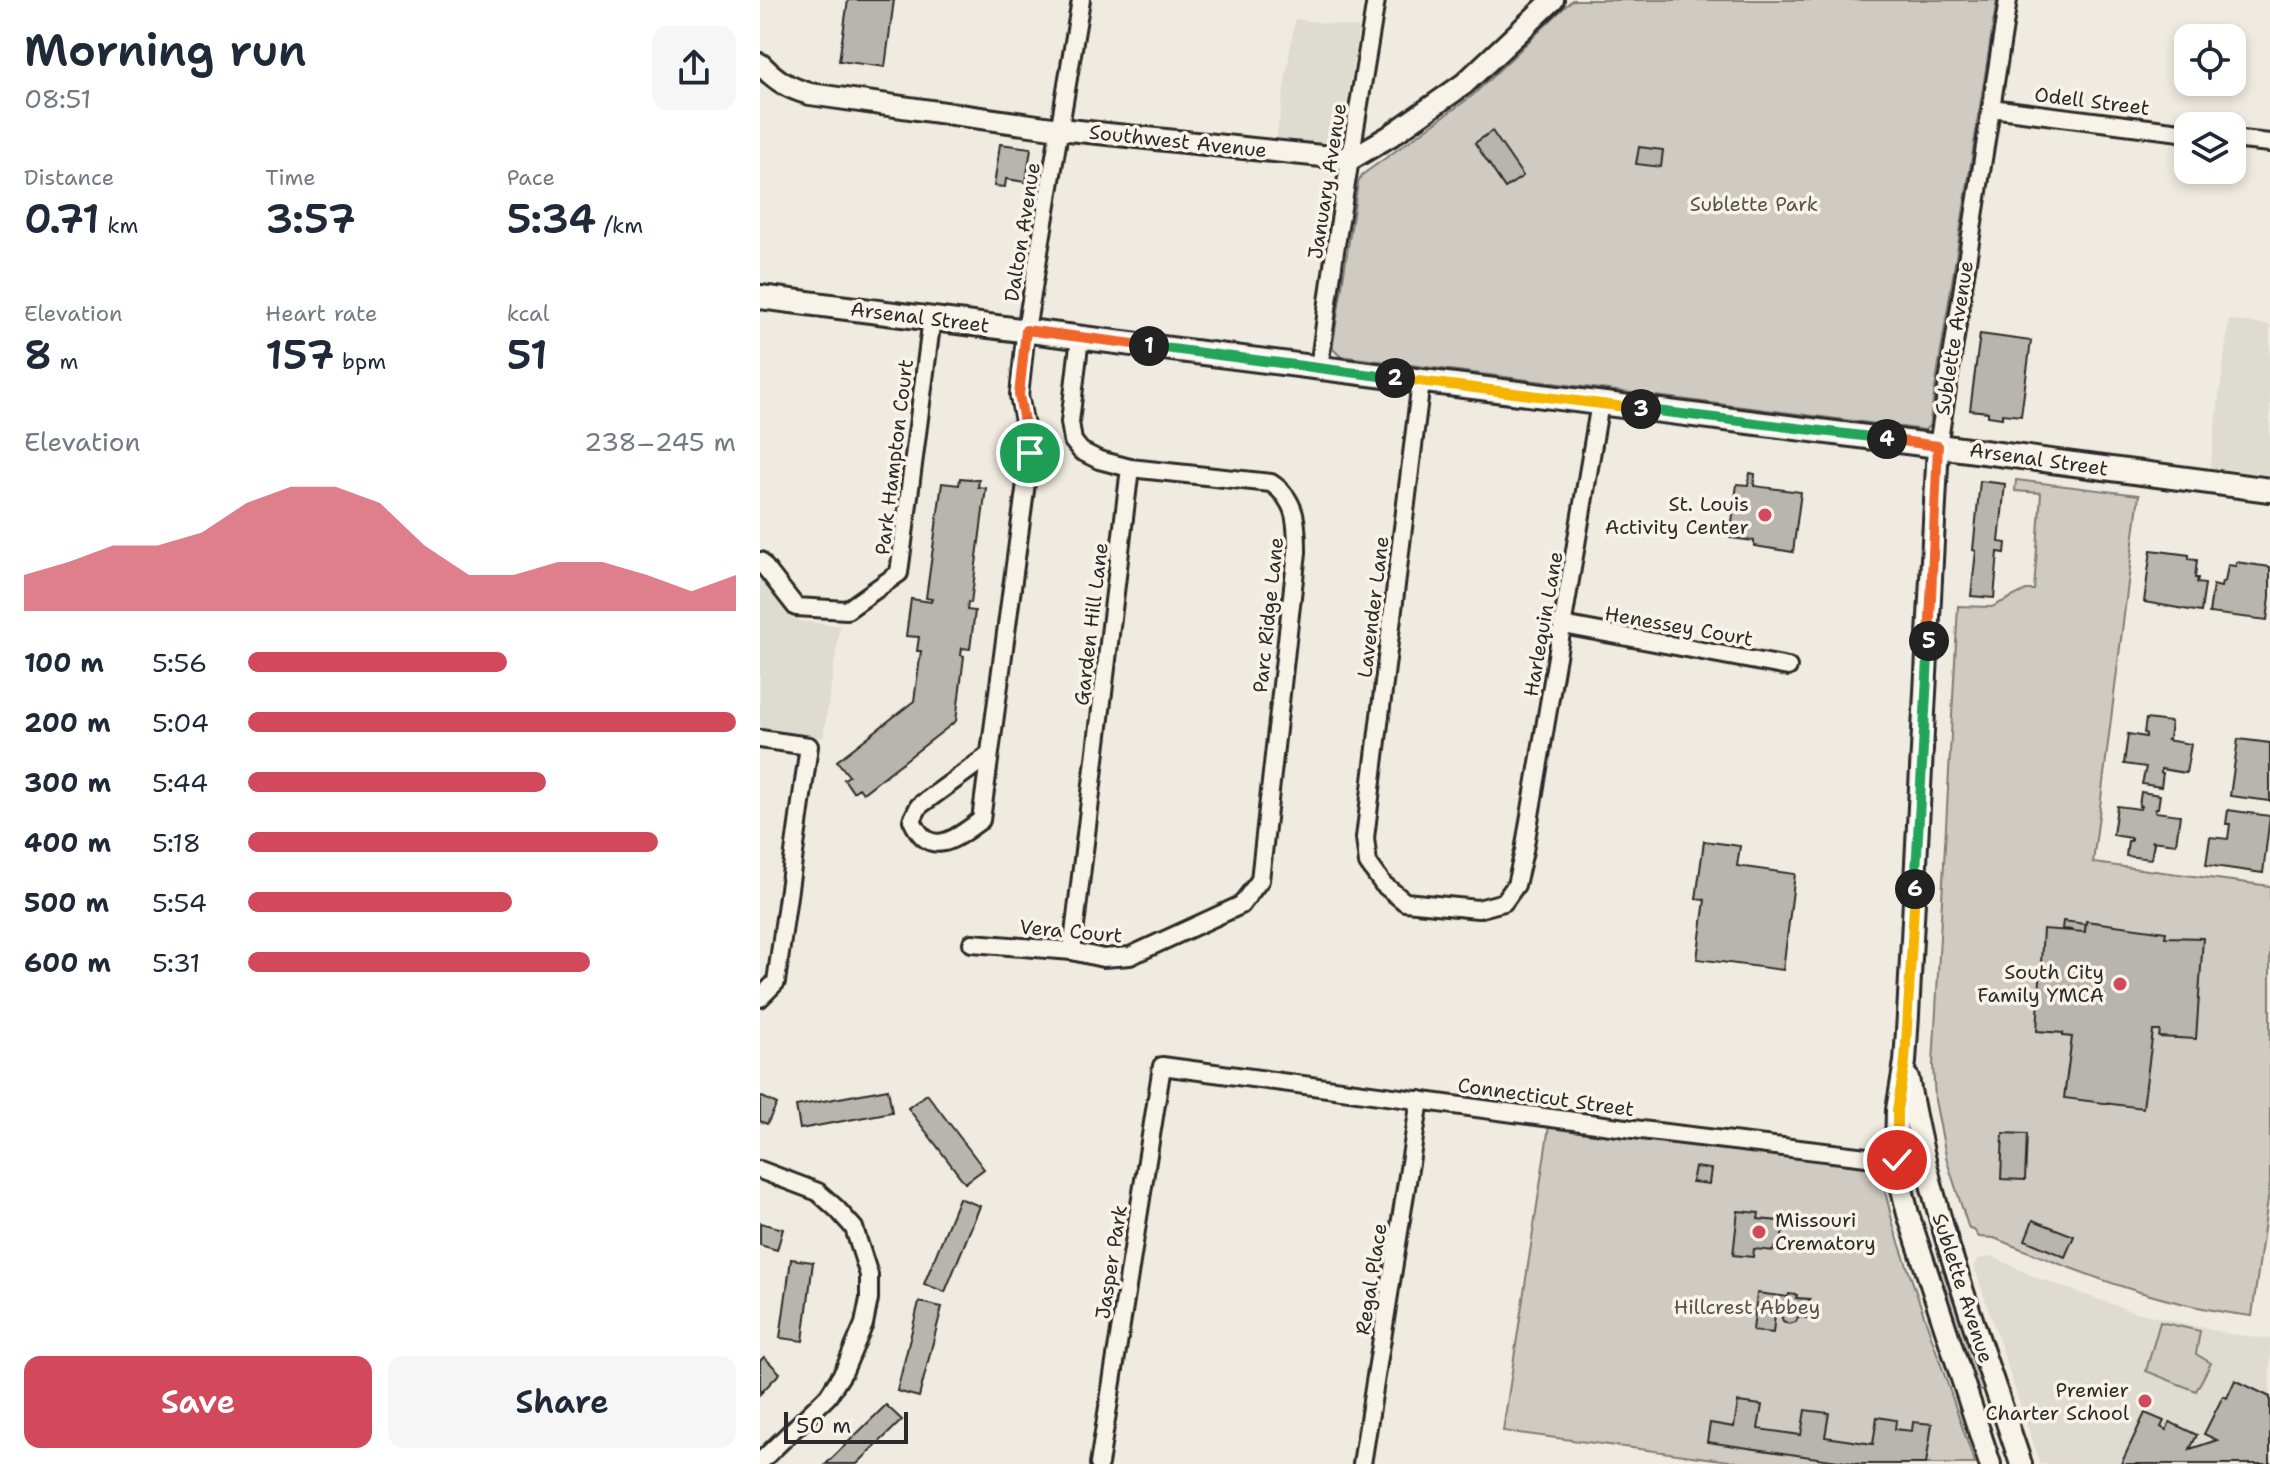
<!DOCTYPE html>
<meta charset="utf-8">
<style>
:root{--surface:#fff;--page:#f6f6f7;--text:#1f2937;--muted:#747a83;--accent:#d1495b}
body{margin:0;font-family:"Shantell Sans",sans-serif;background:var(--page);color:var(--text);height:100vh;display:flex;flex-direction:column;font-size:30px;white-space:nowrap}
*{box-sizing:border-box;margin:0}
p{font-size:26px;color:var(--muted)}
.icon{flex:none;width:44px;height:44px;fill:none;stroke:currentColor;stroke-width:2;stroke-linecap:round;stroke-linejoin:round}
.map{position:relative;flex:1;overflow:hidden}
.sheet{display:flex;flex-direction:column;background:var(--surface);width:760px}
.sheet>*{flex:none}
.controls{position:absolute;left:1414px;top:24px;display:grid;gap:16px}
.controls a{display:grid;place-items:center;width:72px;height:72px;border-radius:16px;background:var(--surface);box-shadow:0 4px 12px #0003;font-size:40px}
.scale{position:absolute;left:24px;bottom:20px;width:124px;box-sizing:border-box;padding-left:8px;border:4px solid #2b2b2b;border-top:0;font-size:22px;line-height:28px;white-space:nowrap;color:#2b2b2b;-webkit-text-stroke:6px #f7f3e8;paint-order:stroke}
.pin{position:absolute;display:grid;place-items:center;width:68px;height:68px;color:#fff;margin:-34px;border:4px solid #fff;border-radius:50%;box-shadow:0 2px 8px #0007}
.km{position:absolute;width:40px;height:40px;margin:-20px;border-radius:50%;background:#222;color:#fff;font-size:22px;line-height:40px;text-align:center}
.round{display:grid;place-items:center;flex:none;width:84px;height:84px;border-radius:16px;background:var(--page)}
.head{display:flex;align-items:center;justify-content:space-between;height:136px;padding:0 24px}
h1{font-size:44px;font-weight:600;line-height:60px}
.stats{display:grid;grid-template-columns:repeat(3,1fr);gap:12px;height:136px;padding:8px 24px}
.stats div{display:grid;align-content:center}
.stats b{font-size:40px;font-weight:600}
.stats small{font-size:22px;font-weight:400}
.stats p{font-size:22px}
.chart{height:224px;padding:16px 24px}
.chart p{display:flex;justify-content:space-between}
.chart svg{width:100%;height:144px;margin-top:8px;fill:var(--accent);opacity:.7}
.action{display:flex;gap:16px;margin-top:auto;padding:16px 24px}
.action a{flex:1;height:92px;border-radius:16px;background:var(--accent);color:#fff;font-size:32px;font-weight:600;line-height:92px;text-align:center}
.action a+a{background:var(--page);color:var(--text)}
ul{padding:0 24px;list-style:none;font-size:26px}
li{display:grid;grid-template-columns:128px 96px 1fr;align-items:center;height:60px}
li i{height:20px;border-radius:10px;background:var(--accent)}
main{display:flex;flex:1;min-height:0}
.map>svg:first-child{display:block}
.built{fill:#dedbd1}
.green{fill:#cfcbc2;stroke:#7d7b76;stroke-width:2}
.building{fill:#b8b5ae;stroke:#2b2b2b;stroke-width:2}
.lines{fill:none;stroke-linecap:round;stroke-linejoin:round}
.minor-casing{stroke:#2b2b2b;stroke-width:22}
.tertiary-casing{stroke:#2b2b2b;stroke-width:26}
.secondary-casing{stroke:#2b2b2b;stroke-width:28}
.minor{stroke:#f7f3e8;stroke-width:16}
.tertiary{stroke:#f7f3e8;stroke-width:20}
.secondary{stroke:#f7f3e8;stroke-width:22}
.split-1-casing{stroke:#fff;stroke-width:16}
.split-2-casing{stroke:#fff;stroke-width:16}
.split-3-casing{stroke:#fff;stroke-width:16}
.split-4-casing{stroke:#fff;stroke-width:16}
.split-5-casing{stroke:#fff;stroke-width:16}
.split-6-casing{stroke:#fff;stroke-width:16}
.split-7-casing{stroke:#fff;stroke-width:16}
.split-1{stroke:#f0652b;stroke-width:10}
.split-2{stroke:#22a559;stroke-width:10}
.split-3{stroke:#f5b400;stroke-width:10}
.split-4{stroke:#22a559;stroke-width:10}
.split-5{stroke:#f0652b;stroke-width:10}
.split-6{stroke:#22a559;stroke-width:10}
.split-7{stroke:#f5b400;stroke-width:10}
.poi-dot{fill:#d1495b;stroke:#f7f3e8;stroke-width:3}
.labels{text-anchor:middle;stroke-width:7;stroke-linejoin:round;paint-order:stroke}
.street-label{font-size:20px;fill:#2b2b2b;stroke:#f7f3e8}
.park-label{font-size:20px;fill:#545351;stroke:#f7f3e8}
.poi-label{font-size:20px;fill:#2b2b2b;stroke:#f7f3e8;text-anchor:end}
</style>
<main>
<section class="sheet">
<div class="head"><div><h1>Morning run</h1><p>08:51</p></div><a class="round"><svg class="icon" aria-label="share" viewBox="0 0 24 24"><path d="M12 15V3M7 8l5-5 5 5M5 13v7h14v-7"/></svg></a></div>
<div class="stats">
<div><p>Distance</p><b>0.71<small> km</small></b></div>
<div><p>Time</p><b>3:57</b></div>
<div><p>Pace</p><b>5:34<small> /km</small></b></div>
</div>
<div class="stats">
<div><p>Elevation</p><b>8<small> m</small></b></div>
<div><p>Heart rate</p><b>157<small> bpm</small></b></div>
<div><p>kcal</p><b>51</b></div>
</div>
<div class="chart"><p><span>Elevation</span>238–245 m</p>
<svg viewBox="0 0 160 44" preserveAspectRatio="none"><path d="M0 44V33L10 29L20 24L30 24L40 20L50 11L60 6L70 6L80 11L90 24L100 33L110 33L120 29L130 29L140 33L150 38L160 33V44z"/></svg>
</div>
<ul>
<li><b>100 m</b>5:56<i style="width:53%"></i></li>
<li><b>200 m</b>5:04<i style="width:100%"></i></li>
<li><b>300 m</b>5:44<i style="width:61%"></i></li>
<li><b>400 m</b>5:18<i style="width:84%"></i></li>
<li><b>500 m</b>5:54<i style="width:54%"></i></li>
<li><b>600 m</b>5:31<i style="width:70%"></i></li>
</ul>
<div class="action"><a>Save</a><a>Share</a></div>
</section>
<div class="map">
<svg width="1510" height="1464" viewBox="0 0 1510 1464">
<rect width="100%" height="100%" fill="#efebe0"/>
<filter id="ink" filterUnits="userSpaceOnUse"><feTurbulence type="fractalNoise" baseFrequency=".0125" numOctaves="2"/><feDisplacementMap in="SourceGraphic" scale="16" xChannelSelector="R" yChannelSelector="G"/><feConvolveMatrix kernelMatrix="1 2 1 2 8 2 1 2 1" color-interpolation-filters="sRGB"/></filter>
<g filter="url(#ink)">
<g class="built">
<polygon points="535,19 599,28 582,132 579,140 574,143 554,146 516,141"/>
<polygon points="1469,320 1510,325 1510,475 1450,467"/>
<polygon points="0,570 40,621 80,626 63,738 0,730"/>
<polygon points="1232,1256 1275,1277 1371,1311 1470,1334 1510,1339 1510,1464 1280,1464 1214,1266 1218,1259"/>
</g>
<g class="green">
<polygon points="812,0 1237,0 1169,426 1165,430 580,356 573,349 573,344 598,183 602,175 712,96"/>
<path d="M1256,480l123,15 -46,368 177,23v298l-18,132c-90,-10 -174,-44 -258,-78l-15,-1 -5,-7 -5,-1 -22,-68 -12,-61 -2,-35 25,-459 34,1 34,-17h8l7,-97 -26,-2z"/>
<polygon points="789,1126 1115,1168 1122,1179 1134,1228 1215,1464 992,1464 743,1431"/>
<polygon points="1182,1270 1188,1270 1226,1388 1224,1391 1215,1390 1177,1277 1178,1272"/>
<polygon points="1400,1322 1440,1331 1436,1354 1451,1363 1436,1391 1386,1371"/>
</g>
<g class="building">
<polygon points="88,0 134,0 125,67 79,61"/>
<polygon points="732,131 763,176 745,188 715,143"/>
<polygon points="240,144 271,148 266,182 246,179 245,187 234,186"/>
<polygon points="879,147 903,150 901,167 876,164"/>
<polygon points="1220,334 1271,341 1261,416 1242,414 1242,418 1228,416 1228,412 1210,410"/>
<polygon points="990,473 995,474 994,486 1041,492 1033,552 994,546 994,541 970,538 977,484 988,485"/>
<polygon points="200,478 219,480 218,487 226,488 211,603 208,602 207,610 215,611 210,649 202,648 201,655 204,656 196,721 103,793 99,788 93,792 84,779 89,776 77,761 154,701 161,651 157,651 159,637 146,636 151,599 171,602 172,599 166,598 182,483 199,485"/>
<polygon points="1220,481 1245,484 1239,542 1246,543 1245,553 1238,552 1234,598 1211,596 1216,551 1213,550"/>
<polygon points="1391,550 1429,555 1429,559 1437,560 1435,578 1438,578 1437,583 1445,584 1441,612 1384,602"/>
<polygon points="1476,562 1510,567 1510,597 1507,620 1449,613 1453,585 1461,587 1462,582 1465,582 1468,565 1476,566"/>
<polygon points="1386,719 1411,722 1409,739 1406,740 1431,744 1426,773 1401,769 1401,773 1403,773 1401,787 1382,784 1386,767 1364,764 1368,734 1386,737 1386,734 1384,733"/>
<polygon points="1478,739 1510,743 1510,801 1470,796"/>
<polygon points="1381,792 1400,795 1398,808 1396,808 1395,812 1420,815 1416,844 1391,841 1394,843 1391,859 1366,856 1368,841 1371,841 1371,838 1353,835 1357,806 1380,809 1381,806 1379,806"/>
<polygon points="1468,810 1510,816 1503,873 1446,865 1450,837 1468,839 1470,824 1466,824"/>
<polygon points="944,841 980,846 977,866 1035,874 1023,970 937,959 945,900 936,899"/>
<polygon points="1303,921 1326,924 1325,932 1312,932 1312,930 1302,929"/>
<polygon points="1326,921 1406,932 1405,937 1443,938 1436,1039 1399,1037 1400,1031 1393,1031 1383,1108 1304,1098 1312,1037 1303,1036 1303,1033 1277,1031 1283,929 1325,932"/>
<polygon points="128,1089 132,1112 40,1129 36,1106"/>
<polygon points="167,1094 224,1169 205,1183 148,1108"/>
<polygon points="0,1096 17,1104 7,1124 0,1121"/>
<polygon points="1243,1133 1267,1134 1265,1180 1241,1179"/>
<polygon points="935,1167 951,1169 949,1184 932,1182"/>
<polygon points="199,1198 220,1206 185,1292 164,1284"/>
<polygon points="978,1211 999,1213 998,1219 1019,1221 1018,1226 1023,1227 1021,1248 1014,1247 1014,1251 994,1249 993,1257 973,1255"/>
<polygon points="1273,1220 1314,1236 1305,1257 1265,1240"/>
<polygon points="0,1223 23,1229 17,1250 0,1245"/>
<polygon points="31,1259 53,1262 43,1341 20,1338"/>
<polygon points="997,1293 1028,1297 1029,1294 1037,1295 1036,1298 1050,1299 1048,1318 1038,1317 1036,1322 1029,1324 1023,1321 1021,1315 1015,1314 1013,1333 993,1331"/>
<polygon points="159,1302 182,1307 159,1397 137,1391"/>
<polygon points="4,1357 20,1373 0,1394 0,1361"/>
<polygon points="1475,1380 1510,1397 1510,1464 1361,1464 1385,1413 1404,1421 1401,1427 1406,1430 1410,1422 1437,1435 1430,1449 1457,1440 1444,1434 1463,1396 1467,1398"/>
<polygon points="978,1402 1002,1405 998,1429 1041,1435 1045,1410 1069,1413 1065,1437 1113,1444 1117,1417 1136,1420 1135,1429 1152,1431 1153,1422 1172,1424 1166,1464 1099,1464 947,1442 950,1423 974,1427"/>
<polygon points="126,1405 142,1420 97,1464 66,1464"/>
</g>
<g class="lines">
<g class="minor-casing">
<g id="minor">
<polyline points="1231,108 1428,133"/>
<polyline points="1472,139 1510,143"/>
<polyline points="559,368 575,251 616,0"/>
<polyline points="661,381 605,838 608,863 623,884 645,902 718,909 744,902 756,885 764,851 840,403"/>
<polyline points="1178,446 1248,0"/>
<polyline points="0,561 36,607 87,610 139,573 172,318"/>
<polyline points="803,625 1028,667"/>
<polyline points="0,739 49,746 16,982 0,998"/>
<path d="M229,755l-70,51 -7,14c18,40 43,19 69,0l49,-367 -11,-58 7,-65 55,-330"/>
<path d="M212,943l100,8 31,7 27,-2 111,-51 19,-25 37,-328c0,-28 0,-52 -26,-69l-141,-15 -31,-8 -18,-9 -8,-10 -3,-19 10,-85"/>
<polyline points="312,951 370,468"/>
<polyline points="0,1170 58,1192 77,1209 94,1228 109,1275 109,1299 104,1324 84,1371 68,1396 0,1462"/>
<polyline points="339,1464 402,1066 881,1130 1165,1164"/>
<polyline points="602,1464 660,1100"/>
</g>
</g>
<g class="tertiary-casing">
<g id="tertiary">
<path d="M0,64c17,17 28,24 50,30l249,35 292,30 39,-23 74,-52 89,-84"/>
<polyline points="1178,446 1148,1015 1145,1062 1137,1110 1136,1151 1139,1177 1148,1214 1230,1464"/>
<path d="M1148,1078c22,133 71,259 113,386"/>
</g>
</g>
<g class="secondary-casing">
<polyline id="secondary" points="0,297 1178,446 1510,490"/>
</g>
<use href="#minor" class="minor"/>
<use href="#tertiary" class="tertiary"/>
<use href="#secondary" class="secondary"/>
</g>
</g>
<g class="lines" filter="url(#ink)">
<g class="split-1-casing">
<polyline id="split-1" points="270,453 259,395 266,330 389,346"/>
</g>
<g class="split-2-casing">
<polyline id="split-2" points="389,346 635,378"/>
</g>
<g class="split-3-casing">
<polyline id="split-3" points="635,378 881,409"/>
</g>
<g class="split-4-casing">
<polyline id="split-4" points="881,409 1127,439"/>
</g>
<g class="split-5-casing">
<polyline id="split-5" points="1127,439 1178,446 1169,641"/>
</g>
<g class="split-6-casing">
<polyline id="split-6" points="1155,889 1169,641"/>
</g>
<g class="split-7-casing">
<polyline id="split-7" points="1137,1160 1137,1110 1145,1062 1155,889"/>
</g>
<use href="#split-1" class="split-1"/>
<use href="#split-2" class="split-2"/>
<use href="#split-3" class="split-3"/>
<use href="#split-4" class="split-4"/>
<use href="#split-5" class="split-5"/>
<use href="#split-6" class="split-6"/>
<use href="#split-7" class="split-7"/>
</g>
<g class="poi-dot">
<circle cx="1005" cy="515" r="8"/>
<circle cx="1360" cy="984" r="8"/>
<circle cx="999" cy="1232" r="8"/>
<circle cx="1385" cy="1401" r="8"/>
</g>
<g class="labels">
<g class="street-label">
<text transform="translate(1332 101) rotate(7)" y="7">Odell Street</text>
<text transform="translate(418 141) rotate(6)" y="7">Southwest Avenue</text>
<text transform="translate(567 181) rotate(-81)" y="7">January Avenue</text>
<text transform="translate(262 232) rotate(-81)" y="7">Dalton Avenue</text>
<text transform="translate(160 317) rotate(7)" y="7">Arsenal Street</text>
<text transform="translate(1194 338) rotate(-81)" y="7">Sublette Avenue</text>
<text transform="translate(134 457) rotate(-83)" y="7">Park Hampton Court</text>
<text transform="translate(1279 459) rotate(8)" y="7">Arsenal Street</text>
<text transform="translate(613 607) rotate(-83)" y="7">Lavender Lane</text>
<text transform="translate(508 615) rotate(-84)" y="7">Parc Ridge Lane</text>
<text transform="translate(331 624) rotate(-83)" y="7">Garden Hill Lane</text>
<text transform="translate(783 624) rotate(-80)" y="7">Harlequin Lane</text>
<text transform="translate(919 626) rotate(10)" y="7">Henessey Court</text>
<text transform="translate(311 931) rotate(5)" y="7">Vera Court</text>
<text transform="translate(786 1097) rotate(8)" y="7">Connecticut Street</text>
<text transform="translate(351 1262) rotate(-81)" y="7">Jasper Park</text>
<text transform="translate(611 1279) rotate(-81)" y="7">Regal Place</text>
<text transform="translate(1203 1288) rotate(72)" y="7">Sublette Avenue</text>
</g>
<g class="park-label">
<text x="994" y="211">Sublette Park</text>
<text x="987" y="1314">Hillcrest Abbey</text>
</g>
<g class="poi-label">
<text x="989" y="511">St. Louis<tspan x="989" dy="23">Activity Center</tspan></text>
<text x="1344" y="979">South City<tspan x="1344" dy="23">Family YMCA</tspan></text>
<text x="1015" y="1227" text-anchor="start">Missouri<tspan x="1015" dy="23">Crematory</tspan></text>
<text x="1369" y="1397">Premier<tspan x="1369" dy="23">Charter School</tspan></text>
</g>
</g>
</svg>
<div class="controls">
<a><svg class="icon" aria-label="locate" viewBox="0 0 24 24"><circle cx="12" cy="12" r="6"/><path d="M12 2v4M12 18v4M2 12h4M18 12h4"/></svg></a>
<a><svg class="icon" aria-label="layers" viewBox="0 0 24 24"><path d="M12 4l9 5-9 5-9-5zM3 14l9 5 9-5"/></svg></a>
</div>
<div class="scale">50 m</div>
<div class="pin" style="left:270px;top:453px;background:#1e9e55"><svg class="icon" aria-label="arrive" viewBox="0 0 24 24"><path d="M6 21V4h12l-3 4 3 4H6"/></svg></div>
<div class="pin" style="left:1137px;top:1160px;background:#d93025"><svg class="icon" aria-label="check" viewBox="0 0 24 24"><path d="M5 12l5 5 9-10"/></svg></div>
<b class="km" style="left:389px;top:346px">1</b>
<b class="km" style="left:635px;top:378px">2</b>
<b class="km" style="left:881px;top:409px">3</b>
<b class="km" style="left:1127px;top:439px">4</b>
<b class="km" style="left:1169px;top:641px">5</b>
<b class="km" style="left:1155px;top:889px">6</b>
</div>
</main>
